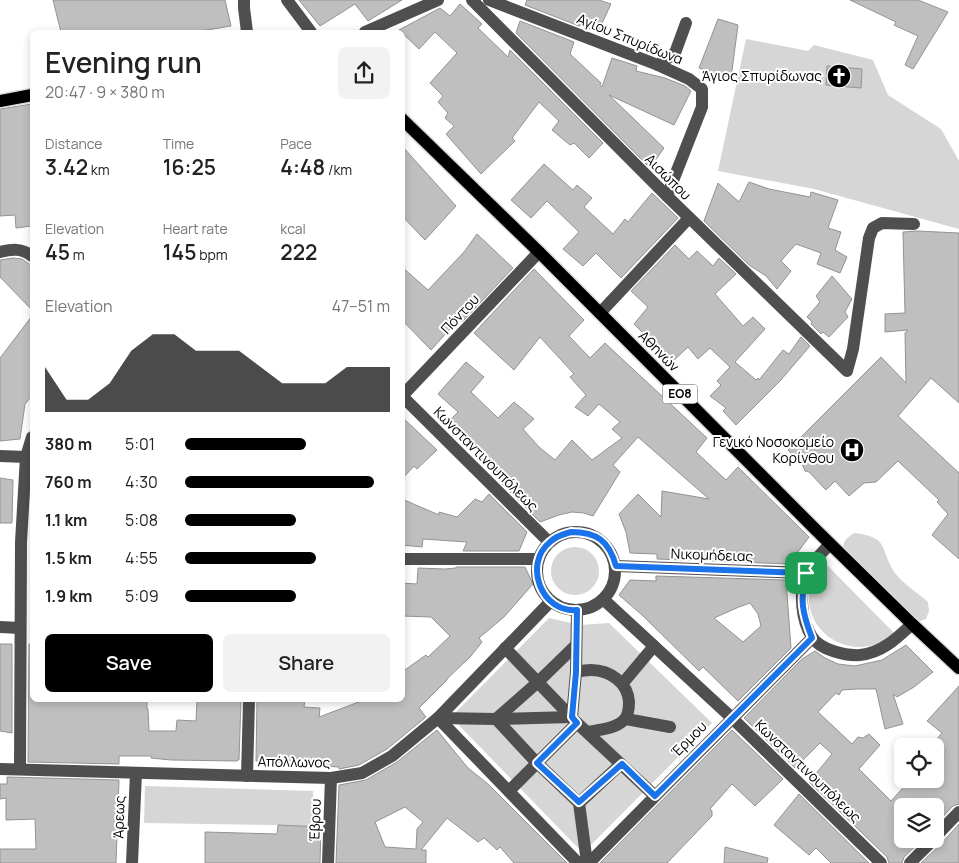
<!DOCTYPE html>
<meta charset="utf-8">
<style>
:root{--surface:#fff;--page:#f2f2f2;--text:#222;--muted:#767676;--accent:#000}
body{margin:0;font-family:Manrope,sans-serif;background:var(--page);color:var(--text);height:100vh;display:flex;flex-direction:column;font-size:19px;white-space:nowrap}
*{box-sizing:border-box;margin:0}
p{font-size:16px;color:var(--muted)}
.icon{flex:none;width:28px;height:28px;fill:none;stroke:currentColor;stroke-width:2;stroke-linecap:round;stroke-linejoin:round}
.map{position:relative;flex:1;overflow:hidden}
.sheet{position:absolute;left:30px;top:30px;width:375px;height:672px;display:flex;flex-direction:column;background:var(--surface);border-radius:8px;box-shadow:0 2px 8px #0003}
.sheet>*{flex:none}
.controls{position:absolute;left:894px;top:738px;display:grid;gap:10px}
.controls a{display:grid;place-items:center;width:50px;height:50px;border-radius:8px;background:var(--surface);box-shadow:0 2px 8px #0003;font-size:25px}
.pin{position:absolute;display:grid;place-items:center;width:42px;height:42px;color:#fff;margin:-21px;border-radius:10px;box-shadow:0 2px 8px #0006}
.round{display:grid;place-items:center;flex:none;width:52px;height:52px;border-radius:8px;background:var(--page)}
.headline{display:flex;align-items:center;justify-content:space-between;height:85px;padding:0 15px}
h1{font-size:28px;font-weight:600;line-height:38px}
.stats{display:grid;grid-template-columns:repeat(3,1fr);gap:8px;height:85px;padding:5px 15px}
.stats div{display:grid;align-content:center}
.stats b{font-size:21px;font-weight:600}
.stats small{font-size:14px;font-weight:400}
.stats p{font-size:14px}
.chart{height:140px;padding:10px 15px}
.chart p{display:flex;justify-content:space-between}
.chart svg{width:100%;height:90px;margin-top:5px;fill:var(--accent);opacity:.7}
.cta{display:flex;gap:10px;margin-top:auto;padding:10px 15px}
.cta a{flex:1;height:58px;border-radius:8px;background:var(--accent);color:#fff;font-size:20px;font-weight:600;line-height:58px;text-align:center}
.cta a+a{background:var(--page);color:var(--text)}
ul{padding:0 15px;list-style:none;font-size:16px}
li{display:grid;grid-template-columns:80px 60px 1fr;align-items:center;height:38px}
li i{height:12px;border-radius:6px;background:var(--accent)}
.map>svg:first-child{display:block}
.green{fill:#d6d6d6}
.building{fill:#bfbfbf;stroke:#939393;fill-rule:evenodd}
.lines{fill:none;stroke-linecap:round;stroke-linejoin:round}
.major-casing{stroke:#dbdbdb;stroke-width:15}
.minor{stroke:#4f4f4f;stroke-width:12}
.major{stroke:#000;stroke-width:12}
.route-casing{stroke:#fff;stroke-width:10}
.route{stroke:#1a73e8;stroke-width:6}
.labels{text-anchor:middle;stroke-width:4;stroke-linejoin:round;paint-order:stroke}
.shield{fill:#fff;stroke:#4c4c4c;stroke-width:1}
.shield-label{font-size:12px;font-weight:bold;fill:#000}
.street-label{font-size:14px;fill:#000;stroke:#fff}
.poi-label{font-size:14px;fill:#000;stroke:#fff;text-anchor:end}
</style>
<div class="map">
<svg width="959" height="863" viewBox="0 0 959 863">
<rect width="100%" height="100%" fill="#fff"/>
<g class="green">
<polygon points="746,39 808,51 814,45 873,60 888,95 941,129 959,161 959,229 814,189 718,171"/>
<path d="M854,533c37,4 25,17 41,40 6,9 24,21 33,29l1,9 -3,8 -6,2 -5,-1 -71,-70c-2,-9 3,-12 10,-17z"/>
<circle cx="575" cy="571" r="24"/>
<path d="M824,562l70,71c-4,3 -8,7 -13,9 -6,3 -15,5 -23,5 -44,-2 -66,-53 -34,-85z"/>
<polygon points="549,618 580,625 609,623 712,723 583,853 451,717"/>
<polygon points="145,786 313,791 312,827 278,825 144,823"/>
</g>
<g class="building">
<polygon points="53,0 225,0 231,26 195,32 61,32"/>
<polygon points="299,0 402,0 368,21 355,4 320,26"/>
<polygon points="527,0 599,0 611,4 598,32 580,25 579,26 525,5"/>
<polygon points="850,0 918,0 948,12 913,69 905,65 918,36 894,25 896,22"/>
<polygon points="460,4 482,24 478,28 508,57 510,50 603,143 589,158 574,143 570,145 552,130 559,121 539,102 512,138 515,141 481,174 446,134 454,126 445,118 448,113 438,102 443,96 430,83 457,53 435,32 419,49 399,30 440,8 450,16"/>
<polygon points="718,19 738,25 731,78 699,68"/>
<polygon points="520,21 574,42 570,54 601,83 600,85 602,87 612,58 637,66 636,71 665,78 685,86 691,91 674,125 609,95 664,148 650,168 516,33"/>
<polygon points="827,66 862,69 861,88 826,85"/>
<polygon points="32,104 32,226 16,228 15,215 0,216 0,109"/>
<polygon points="402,146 456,206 425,240 402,216"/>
<polygon points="544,164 573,190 577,185 592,198 584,207 613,234 625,219 628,222 652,193 678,218 621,278 596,253 583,266 563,249 579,232 547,201 531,218 511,200"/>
<polygon points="749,182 769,189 810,197 811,192 838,200 828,228 841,232 835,250 847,257 840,273 817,264 821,253 796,244 781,261 791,271 777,289 766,276 749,265 704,221 718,183 739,202"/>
<polygon points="917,231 959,233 959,403 931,378 898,416 959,473 959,559 932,535 948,514 937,502 939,500 898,461 876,482 864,483 849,496 835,481 826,490 809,472 805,471 803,466 788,450 881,357 906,383 905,333 908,330 885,332 885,314 905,313 903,232"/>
<polygon points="477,234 513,268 462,322 459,319 431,350 402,320 402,267 428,290 464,252"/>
<polygon points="675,245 689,259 697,251 713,266 719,258 736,274 715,294 743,326 753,317 765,329 735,362 756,380 758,378 759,380 783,350 789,354 801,337 810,346 780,381 736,425 723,411 726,408 710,396 721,385 717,381 730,367 710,348 698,359 688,347 672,362 634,324 648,307 631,291"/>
<polygon points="13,258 22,259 32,266 32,310 0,277 0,260"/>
<polygon points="534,269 584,320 569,336 590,358 605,343 707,438 696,452 726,480 738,467 809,537 789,564 657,559 657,554 630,553 626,532 619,514 638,494 661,517 662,491 709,499 638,437 613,465 620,472 593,516 584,513 572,512 559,515 540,522 500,482 504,479 448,422 458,412 438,394 466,362 484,377 471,392 498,418 514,402 534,419 523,429 539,447 555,460 572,440 592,460 622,438 612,429 620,422 599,404 588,416 575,407 586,395 570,377 574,374 540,337 514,370 474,333"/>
<polygon points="832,276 852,299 845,312 848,317 829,337 823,332 821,334 811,324 812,322 807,317 820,302 816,296"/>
<polygon points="32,316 32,396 25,404 20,439 0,441 0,358"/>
<polygon points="402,417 437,450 417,469 414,466 402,479"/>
<polygon points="0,478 13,480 12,523 0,523"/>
<polygon points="489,494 527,532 519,551 463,551 467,542 423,539 422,547 402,545 402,499 439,515 439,512 457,517 475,499 482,502"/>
<polygon points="456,567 525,567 533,584 504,617 479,638 482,642 471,656 447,679 447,680 419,708 426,717 387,749 359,765 339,769 339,767 291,764 291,763 256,761 257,700 305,700 304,707 320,708 319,717 364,700 402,700 402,672 426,655 428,657 450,636 431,617 402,616 402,583 417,584 418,568 445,569 456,568"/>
<path d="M656,576l130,4 5,68 -53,53 -35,-34 -4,4 -57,-56 -23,-20 11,-15 26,1zM750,603l8,11 3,12 -18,16 -29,-24 25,-11z"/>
<polygon points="0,644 12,644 12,733 0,731"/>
<polygon points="29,644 32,644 32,700 147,700 147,709 148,709 149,731 176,731 177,720 196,721 197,700 241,700 239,760 237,760 237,761 171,760 151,758 151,756 119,756 119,764 28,762"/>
<polygon points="906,645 933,672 914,687 897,697 893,694 903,724 885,729 876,689 856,689 842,690 839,695 836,693 818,712 852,744 858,737 863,738 869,734 880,745 859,769 891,801 911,779 935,779 935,758 946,751 935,741 942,733 927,721 959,686 959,804 953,806 935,825 935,806 902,806 902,839 923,839 904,857 902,863 889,863 887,857 809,782 832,754 820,743 795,768 744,718 802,659 815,651 825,658 838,664 855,666 882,660"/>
<path d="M437,730l31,38 20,16 79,79h-53l-14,-16 -3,3 -13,-12 -6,4 -31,-24 -26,32h5v13h-90l3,-78 27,-5 31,-18zM405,807l18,15 -6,7 -1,20 -31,-2 -10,-25z"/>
<polygon points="732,730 783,779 755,806 732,784 710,809 712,811 712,816 667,863 600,863"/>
<polygon points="7,777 119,780 116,863 0,863 0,849 36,849 35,819 6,820 6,798 0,799 0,784 7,784"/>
<polygon points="799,794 869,863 831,863 816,848 809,855 774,825"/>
<polygon points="959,824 959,863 921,863 940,845"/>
<polygon points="278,825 321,827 320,863 205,863 205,832 277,834"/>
<polygon points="725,847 768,858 767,863 724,863"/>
</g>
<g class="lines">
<g class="major-casing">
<g id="major">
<polyline points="0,101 32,95"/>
<polyline points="402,119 539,252 816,530 912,624 959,668"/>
</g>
</g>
<g class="minor">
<polyline points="244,0 244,8 247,32"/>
<polyline points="287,0 311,32"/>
<polyline points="472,0 667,196 847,371 853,349 869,238 873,228 882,223 914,224"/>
<polyline points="489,0 658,65 689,79 702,89 702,107 667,196"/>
<polyline points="365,32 438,0"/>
<polyline points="658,65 675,53 686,23"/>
<path d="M0,252c12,-3 22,-4 32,4"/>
<polyline points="600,313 689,218"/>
<polyline points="402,396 549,542"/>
<polyline points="402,396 539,252"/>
<polyline points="0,456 26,457"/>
<circle cx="576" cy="571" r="39"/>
<path d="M830,544c-8,9 -19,18 -24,30 -7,18 -5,46 6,63 8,13 34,19 48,18 22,-2 37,-17 52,-31"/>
<polyline points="402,559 538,559"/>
<polyline points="616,566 806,573"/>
<polyline points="603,599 732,718 881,863"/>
<polyline points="0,627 20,628"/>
<polyline points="576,645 538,682 496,719 537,763 579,803 621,764"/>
<polyline points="505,648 577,723 655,796"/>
<path d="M576,672c5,-1 10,-2 15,-2 19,0 37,13 38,32 0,6 -1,14 -5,18 -9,9 -25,10 -37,12"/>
<polyline points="623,683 654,646"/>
<polyline points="438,718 496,719 572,717 576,672 577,610"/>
<polyline points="438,718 578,863"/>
<polyline points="626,719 670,727"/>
<polyline points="0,769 331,778 362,773 392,756 438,718 551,601"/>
<polyline points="20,769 21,542 26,457 32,437"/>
<polyline points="247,776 249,700"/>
<polyline points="509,791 577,723"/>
<polyline points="579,803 587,863"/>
<polyline points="935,837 959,812"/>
<polyline points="132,863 136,773"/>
<polyline points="328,863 331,778"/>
<polyline points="589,863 812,638"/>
<polyline points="910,863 934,839"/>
</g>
<use href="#major" class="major"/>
</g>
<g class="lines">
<g class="route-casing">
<path id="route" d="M571,532c26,0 38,9 45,34l190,7c-6,28 -4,39 6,65l-157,158 -33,-32 -43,38 -42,-39 40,-40 -5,-6 4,-45 1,-62c-36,3 -54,-46 -27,-68 6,-6 13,-8 21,-10z"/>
</g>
<use href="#route" class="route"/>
</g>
<defs>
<g id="church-disc" transform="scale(1.25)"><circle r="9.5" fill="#000" stroke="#fff"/><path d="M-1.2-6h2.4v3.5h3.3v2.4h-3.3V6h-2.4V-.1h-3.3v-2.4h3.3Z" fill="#fff"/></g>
<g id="hospital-disc" transform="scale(1.25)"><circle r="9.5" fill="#000" stroke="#fff"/><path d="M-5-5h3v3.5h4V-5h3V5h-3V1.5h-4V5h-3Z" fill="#fff"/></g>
</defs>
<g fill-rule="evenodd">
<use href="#church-disc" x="839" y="76"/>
<use href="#hospital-disc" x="852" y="450"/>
</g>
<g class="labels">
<rect class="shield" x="662.5" y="384.5" width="35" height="19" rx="4"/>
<g class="shield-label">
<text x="680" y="398">ΕΟ8</text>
</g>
<g class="street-label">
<text transform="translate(630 39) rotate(22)" y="5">Αγίου Σπυρίδωνα</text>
<text transform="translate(668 177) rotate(45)" y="5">Αισώπου</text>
<text transform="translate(460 314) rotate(-47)" y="5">Πόντου</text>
<text transform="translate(659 351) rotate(45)" y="5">Αθηνών</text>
<text transform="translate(486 459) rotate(45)" y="5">Κωνσταντινουπόλεως</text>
<text transform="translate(712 555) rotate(2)" y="5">Νικομήδειας</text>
<text transform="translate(689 739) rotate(-45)" y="5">Έρμου</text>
<text transform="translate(294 762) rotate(1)" y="5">Απόλλωνος</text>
<text transform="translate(808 771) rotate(44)" y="5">Κωνσταντινουπόλεως</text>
<text transform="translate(119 817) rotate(-88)" y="5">Άρεως</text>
<text transform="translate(315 820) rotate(-88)" y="5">Έβρου</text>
</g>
<g class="poi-label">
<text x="822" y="81">Άγιος Σπυρίδωνας</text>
<text x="834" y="447">Γενικό Νοσοκομείο<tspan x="834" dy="16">Κορίνθου</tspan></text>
</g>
</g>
</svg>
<div class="controls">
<a><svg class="icon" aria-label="locate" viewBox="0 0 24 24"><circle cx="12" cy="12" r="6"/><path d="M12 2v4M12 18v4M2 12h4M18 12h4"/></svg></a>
<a><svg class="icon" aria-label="layers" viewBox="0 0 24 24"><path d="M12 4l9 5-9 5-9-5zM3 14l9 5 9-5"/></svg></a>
</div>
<div class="pin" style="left:806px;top:573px;background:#1e9e55"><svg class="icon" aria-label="arrive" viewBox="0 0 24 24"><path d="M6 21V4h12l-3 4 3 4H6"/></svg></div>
<section class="sheet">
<div class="headline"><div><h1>Evening run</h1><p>20:47 · 9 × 380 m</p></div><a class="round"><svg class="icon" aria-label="share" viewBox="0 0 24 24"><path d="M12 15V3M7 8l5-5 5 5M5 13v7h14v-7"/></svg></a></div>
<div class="stats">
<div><p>Distance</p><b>3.42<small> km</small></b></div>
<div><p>Time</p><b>16:25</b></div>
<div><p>Pace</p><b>4:48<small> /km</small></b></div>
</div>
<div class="stats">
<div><p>Elevation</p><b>45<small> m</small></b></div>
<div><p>Heart rate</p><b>145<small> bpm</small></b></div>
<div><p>kcal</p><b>222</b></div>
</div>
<div class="chart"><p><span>Elevation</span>47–51 m</p>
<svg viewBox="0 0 160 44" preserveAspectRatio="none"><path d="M0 44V22L10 38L20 38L30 30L40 14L50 6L60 6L70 14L80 14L90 14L100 22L110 30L120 30L130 30L140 22L150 22L160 22V44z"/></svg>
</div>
<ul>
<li><b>380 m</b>5:01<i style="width:59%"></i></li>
<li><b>760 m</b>4:30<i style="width:92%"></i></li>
<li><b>1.1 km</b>5:08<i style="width:54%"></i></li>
<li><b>1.5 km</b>4:55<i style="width:64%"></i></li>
<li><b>1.9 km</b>5:09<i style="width:54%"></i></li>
</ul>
<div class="cta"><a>Save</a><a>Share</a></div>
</section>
</div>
